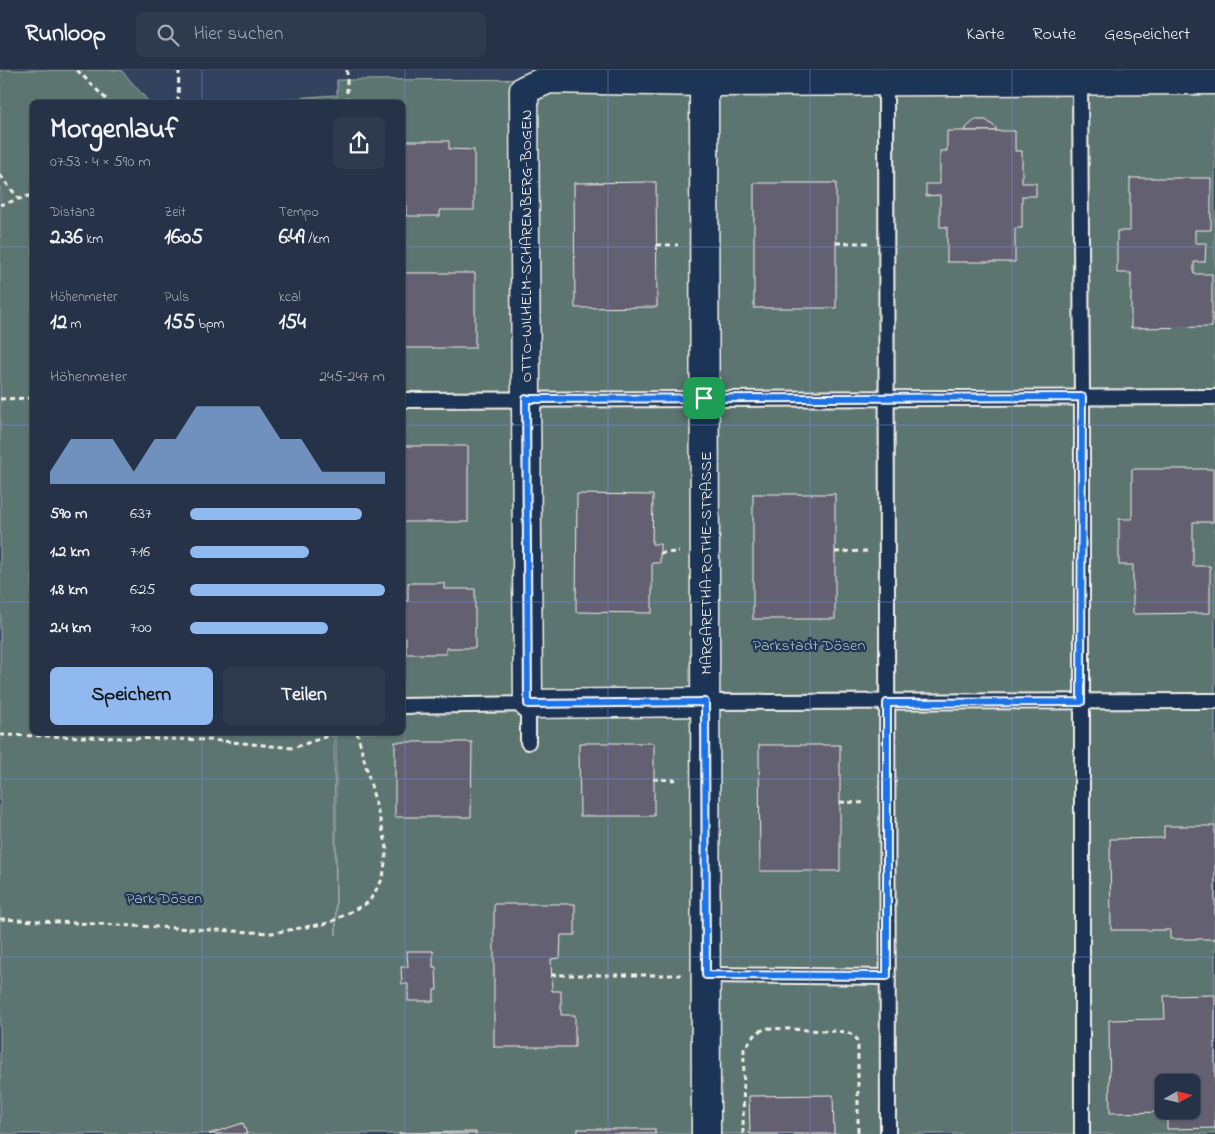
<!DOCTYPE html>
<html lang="de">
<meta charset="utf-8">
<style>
:root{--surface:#263247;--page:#2e3a4e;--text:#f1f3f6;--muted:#a4aab4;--line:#424d60;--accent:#90b9f0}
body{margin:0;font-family:"Indie Flower",sans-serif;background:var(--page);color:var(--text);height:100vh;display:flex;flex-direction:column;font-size:19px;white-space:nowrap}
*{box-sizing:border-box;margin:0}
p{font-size:16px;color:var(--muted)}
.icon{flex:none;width:28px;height:28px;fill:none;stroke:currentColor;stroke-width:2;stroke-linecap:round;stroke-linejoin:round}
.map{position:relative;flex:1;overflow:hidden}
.drawer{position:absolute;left:30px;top:30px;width:375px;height:635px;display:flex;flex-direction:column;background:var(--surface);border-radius:8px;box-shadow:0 1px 4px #0004,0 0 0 1px var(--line)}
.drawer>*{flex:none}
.needle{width:32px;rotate:82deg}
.controls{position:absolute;left:1155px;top:1004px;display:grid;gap:10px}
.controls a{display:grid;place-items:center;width:45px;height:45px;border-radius:8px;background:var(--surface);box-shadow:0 1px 4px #0004,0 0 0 1px var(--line);font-size:25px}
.pin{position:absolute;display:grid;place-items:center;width:42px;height:42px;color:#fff;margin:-21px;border-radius:10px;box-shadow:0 2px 8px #0006}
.round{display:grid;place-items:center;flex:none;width:52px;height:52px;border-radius:8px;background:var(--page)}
.head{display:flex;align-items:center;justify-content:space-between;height:85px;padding:0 20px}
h1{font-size:28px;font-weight:700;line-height:38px}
.figures{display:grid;grid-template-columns:repeat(3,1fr);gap:8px;height:85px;padding:5px 20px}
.figures div{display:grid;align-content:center}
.figures b{font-size:21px;font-weight:700}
.figures small{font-size:14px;font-weight:400}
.figures p{font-size:14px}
.chart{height:140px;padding:10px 20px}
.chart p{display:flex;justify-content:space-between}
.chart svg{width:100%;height:90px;margin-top:5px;fill:var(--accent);opacity:.7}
.action{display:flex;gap:10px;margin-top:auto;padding:10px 20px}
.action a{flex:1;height:58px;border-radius:8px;background:var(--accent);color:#111;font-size:20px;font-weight:700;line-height:58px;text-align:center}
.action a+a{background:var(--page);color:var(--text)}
ul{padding:0 20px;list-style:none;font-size:16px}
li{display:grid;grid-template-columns:80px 60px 1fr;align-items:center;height:38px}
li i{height:12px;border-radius:6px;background:var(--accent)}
header{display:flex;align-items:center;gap:30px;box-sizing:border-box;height:70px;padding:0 25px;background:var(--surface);border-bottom:1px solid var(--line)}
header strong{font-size:24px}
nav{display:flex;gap:28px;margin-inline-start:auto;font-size:18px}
.search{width:350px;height:45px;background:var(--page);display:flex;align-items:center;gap:12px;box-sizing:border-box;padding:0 18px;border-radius:8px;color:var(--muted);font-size:19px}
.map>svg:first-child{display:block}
.green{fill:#5b7471;stroke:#a8b2ac;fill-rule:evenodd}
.building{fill:#646071;stroke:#f4f1e8;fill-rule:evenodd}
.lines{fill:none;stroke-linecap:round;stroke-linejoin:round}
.service-casing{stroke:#f4f1e8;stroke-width:18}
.minor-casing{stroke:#f4f1e8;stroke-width:31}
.path{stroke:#f4f1e8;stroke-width:3;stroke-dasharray:5 4;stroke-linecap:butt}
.service{stroke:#1d3557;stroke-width:14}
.minor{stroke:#1d3557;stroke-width:28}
.route-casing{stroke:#fff;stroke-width:10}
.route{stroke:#1a73e8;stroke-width:6}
.grid{fill:none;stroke:#738fde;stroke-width:1;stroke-opacity:0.55}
.labels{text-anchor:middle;stroke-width:4.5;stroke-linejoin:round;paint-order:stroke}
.street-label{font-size:16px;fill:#f4f1e8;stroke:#1d3557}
.park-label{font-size:16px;fill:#b7bfb8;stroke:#1d3557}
</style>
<header>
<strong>Runloop</strong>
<div class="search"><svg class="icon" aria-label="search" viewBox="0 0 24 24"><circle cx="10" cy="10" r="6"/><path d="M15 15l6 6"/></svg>Hier suchen</div>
<nav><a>Karte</a><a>Route</a><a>Gespeichert</a></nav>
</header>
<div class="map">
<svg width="1215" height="1064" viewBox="0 0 1215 1064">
<rect width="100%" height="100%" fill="#32425f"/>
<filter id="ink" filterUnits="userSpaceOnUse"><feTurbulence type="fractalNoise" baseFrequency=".02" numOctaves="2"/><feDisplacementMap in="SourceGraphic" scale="10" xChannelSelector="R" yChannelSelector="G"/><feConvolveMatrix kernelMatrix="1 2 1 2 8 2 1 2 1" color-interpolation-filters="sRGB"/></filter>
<g filter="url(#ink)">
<g class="green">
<path d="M0,0h121l28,32h-117v630l302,1 2,202v-202l66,-1v-630h-65v-22l878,-3v1057h-1215zM1164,1012h27v28h-27z"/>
<polygon points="335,25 335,32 238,32"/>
</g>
<g class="building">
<polygon points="975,50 986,50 996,58 996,61 966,61 966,58"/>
<polygon points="947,61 1015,61 1015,81 1022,81 1022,113 1036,113 1036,126 1022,126 1022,158 1015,158 1015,192 947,192 947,157 940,157 940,125 926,126 926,114 940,114 940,81 947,81"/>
<polygon points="405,71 449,71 449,79 474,80 474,140 440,140 440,146 406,146 406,127 402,127 402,94 405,94"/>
<polygon points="1130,108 1211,108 1211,160 1195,160 1195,173 1206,173 1205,192 1194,192 1194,204 1212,204 1212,257 1131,258 1131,203 1117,203 1117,161 1130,161"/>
<polygon points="656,112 657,237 575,238 574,113"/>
<rect x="754" y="113" width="82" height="125"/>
<polygon points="403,203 475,203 475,278 404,278"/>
<rect x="402" y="376" width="66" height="76"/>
<polygon points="1132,399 1213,399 1213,452 1193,452 1193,496 1210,496 1210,543 1133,544 1133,495 1119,495 1119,449 1132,449"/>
<polygon points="577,424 653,425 652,474 660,474 660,493 652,493 652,543 576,542"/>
<rect x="753" y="424" width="82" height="125"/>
<polygon points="408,513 444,513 444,519 475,519 475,578 446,578 446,584 406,584 406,567 402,567 402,531 408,531"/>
<polygon points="395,672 472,672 471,747 395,747"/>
<polygon points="579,673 654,673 654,746 580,746"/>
<polygon points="759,675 840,675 840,801 760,801"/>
<polygon points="1164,756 1215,756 1215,869 1170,869 1170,860 1111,860 1110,769 1164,768"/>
<polygon points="494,834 575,834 575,865 561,865 560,888 551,889 552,921 561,921 561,945 575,945 575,977 494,977"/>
<polygon points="407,881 433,881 433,897 436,897 437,920 434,920 434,931 408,931 408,914 402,914 401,897 408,897"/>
<path d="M1215,925v133l-48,1v-17l-57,1 -1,-93 56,-1 -1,-23zM1164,1012h27v28h-27z"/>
<polygon points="833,1025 834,1064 750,1064 749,1026"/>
<polygon points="243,1053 247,1064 209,1064"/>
<rect x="578" y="1059" width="77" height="5"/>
<polygon points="476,1062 476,1064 399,1064 399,1063"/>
</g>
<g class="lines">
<g class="service-casing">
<g id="service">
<polyline points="1080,10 1082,327 1082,1064"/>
<polyline points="886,11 888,1064"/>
<polyline points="402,330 1215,327"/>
<polyline points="705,632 1215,631"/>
<polyline points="402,636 528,634 528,672"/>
<polyline points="706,905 887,907"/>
</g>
</g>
<g class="minor-casing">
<g id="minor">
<polyline points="704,12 706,1064"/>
<polyline points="705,632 528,634 524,20 549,9 704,12 1215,10"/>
</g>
</g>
<g class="path">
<polyline points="77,0 109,32"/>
<polyline points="347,0 347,32"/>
<polyline points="178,32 179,0"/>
<polyline points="0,105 19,129"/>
<polyline points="0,135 32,125"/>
<polyline points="836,173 868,173"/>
<polyline points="657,175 678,175"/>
<polyline points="0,329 32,328"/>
<polyline points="835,482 867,481"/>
<polyline points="660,483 679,482"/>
<polyline points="0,665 212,670 293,678 339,662"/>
<polyline points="653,709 680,710"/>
<polyline points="840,732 867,733"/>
<polyline points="0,849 272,863 329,853 369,832 383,808 387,777 357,662"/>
<polyline points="551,905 681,905"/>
<polyline points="743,1064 744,979 753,967 760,961 768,958 848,962 856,968 858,976 858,1064"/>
</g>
<use href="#service" class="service"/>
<use href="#minor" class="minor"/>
</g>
</g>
<g class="lines" filter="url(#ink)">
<g class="route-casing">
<polygon id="route" points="1082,327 1081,632 887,633 887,906 706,905 705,632 528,634 526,329"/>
</g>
<use href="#route" class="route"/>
</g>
<path class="grid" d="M202,0v32M405,0v1064M608,0v1064M810,0v1064M1012,0v1064M0,177h32M402,177h813M0,355h32M402,355h813M0,532h32M402,532h813M202,662v402M0,709h1215M0,887h1215"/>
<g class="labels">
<g class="street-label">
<text transform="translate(525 176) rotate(-90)" y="6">OTTO-WILHELM-SCHARENBERG-BOGEN</text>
<text transform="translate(705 493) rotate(-90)" y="6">MARGARETHA-ROTHE-STRASSE</text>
</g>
<g class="park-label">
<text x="809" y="580">Parkstadt Dösen</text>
<text x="164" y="833">Park Dösen</text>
</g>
</g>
</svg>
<div class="controls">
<a><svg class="needle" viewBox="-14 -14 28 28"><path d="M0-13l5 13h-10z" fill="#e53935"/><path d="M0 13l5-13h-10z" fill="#a4aab4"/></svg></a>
</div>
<div class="pin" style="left:704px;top:328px;background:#1e9e55"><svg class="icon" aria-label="arrive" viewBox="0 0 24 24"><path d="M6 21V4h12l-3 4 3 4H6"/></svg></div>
<section class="drawer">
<div class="head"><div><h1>Morgenlauf</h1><p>07:53 · 4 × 590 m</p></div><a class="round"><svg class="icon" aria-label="share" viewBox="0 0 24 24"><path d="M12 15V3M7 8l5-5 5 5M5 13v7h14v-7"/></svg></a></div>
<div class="figures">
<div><p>Distanz</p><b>2.36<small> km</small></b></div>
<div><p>Zeit</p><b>16:05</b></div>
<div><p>Tempo</p><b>6:49<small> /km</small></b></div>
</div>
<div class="figures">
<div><p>Höhenmeter</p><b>12<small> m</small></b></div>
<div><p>Puls</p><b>155<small> bpm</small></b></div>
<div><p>kcal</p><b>154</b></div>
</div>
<div class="chart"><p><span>Höhenmeter</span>245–247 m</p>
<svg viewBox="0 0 160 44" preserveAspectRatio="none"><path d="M0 44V38L10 22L20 22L30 22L40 38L50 22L60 22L70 6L80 6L90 6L100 6L110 22L120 22L130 38L140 38L150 38L160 38V44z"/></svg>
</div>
<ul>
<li><b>590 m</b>6:37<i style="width:88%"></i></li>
<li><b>1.2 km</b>7:16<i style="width:61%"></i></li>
<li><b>1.8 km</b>6:25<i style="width:100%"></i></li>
<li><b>2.4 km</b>7:00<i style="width:71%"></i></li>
</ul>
<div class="action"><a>Speichern</a><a>Teilen</a></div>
</section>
</div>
